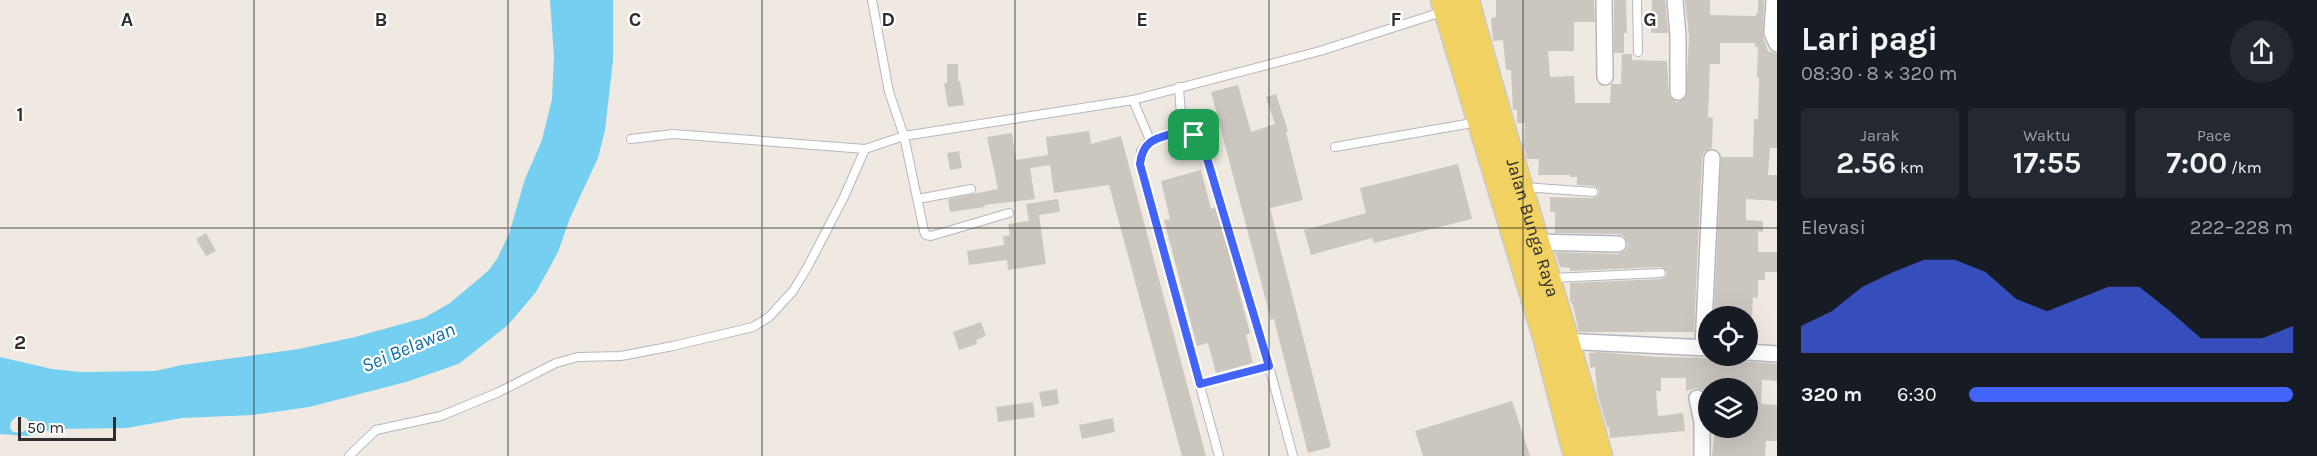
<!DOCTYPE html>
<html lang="id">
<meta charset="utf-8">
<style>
:root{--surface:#171b24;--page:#242831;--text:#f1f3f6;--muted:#9ea1a6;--accent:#4264fb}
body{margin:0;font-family:Karla,sans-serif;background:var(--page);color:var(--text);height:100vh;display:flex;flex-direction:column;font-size:22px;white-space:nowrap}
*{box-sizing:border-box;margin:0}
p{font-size:20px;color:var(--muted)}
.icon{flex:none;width:33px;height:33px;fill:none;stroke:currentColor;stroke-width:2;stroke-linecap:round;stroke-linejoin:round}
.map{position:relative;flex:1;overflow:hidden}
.details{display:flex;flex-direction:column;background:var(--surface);width:540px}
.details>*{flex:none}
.controls{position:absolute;left:1698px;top:306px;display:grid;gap:12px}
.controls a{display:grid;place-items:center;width:60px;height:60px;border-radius:50%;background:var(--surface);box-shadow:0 6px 24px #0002;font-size:30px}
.scale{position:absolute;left:18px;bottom:15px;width:98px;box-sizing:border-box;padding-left:6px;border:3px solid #2e2e2e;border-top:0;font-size:16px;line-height:21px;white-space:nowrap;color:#2e2e2e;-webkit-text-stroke:4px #fff;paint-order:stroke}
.pin{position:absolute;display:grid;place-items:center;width:51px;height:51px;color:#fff;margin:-26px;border-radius:12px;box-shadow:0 3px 9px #0006}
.round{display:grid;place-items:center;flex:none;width:63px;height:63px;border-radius:32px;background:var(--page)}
.overview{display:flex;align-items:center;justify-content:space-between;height:102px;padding:0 24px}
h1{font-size:33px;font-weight:700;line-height:45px}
.stats{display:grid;grid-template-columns:repeat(3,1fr);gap:9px;height:102px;padding:6px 24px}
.stats div{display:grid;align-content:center;border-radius:6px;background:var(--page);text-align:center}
.stats b{font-size:30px;font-weight:700}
.stats small{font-size:16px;font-weight:400}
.stats p{font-size:16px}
.chart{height:168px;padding:12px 24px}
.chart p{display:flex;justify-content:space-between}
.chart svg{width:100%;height:108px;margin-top:6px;fill:var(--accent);opacity:.7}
ul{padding:0 24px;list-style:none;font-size:20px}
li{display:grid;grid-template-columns:96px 72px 1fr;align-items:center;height:45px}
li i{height:15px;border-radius:8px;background:var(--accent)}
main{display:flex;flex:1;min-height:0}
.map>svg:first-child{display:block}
.water{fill:#75cff0;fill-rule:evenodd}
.building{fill:#cbc7bf}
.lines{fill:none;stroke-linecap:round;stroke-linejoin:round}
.service-casing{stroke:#b4b7c1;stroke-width:10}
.minor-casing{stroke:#b4b7c1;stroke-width:18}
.primary-casing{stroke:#c9c9c9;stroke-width:27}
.service{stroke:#fff;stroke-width:8}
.minor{stroke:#fff;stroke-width:15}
.primary{stroke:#f2d163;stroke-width:24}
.route-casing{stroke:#fff;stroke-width:12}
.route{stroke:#4264fb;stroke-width:8}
.grid{fill:none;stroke:#2e2e2e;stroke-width:1.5;stroke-opacity:0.55}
.labels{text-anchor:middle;stroke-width:4.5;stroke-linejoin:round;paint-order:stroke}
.street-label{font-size:18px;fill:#2e2e2e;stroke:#fff}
.water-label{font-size:20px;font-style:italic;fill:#0d6fa3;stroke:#fff}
.grid-label{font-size:20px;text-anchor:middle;font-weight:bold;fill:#2e2e2e;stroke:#fff;stroke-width:4.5;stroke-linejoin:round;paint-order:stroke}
</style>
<main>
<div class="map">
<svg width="1777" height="456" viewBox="0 0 1777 456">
<rect width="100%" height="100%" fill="#efe9e1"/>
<path class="water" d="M550,0h63v60l-8,70 -7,28 -28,60 -12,34 -22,40 -28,33 -48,38 -13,5 -41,14 -97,25 -56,8 -71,3 -55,10 -72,1 -28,7 -27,-2v-77l52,12 29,3 74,-1 27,-6 117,-16 56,-12 69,-19 26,-15 38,-32 9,-12 12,-25 16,-55 17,-39 10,-41 2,-42zM17,416l9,2 4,5 -2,6 -8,4 -7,-1 -3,-4 1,-6z"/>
<g class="building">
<polygon points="1496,0 1594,0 1595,22 1574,22 1574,51 1548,51 1550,77 1574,76 1575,103 1610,103 1611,84 1621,84 1622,54 1632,54 1632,60 1667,61 1669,96 1677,102 1686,97 1689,36 1685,0 1710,0 1710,15 1756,16 1756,13 1758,13 1758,0 1764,0 1763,37 1768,51 1777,54 1777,148 1770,148 1768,175 1777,175 1777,201 1746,199 1746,220 1763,221 1763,232 1758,231 1758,252 1777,252 1777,272 1765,272 1765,280 1758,280 1758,298 1753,297 1752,316 1714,316 1721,157 1753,157 1754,119 1758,119 1759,77 1757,77 1758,47 1755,47 1755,43 1720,43 1720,64 1710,64 1708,117 1713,118 1712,148 1704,152 1702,158 1694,332 1579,332 1573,305 1570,301 1570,283 1661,279 1666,276 1667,272 1661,267 1570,271 1570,268 1560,267 1555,252 1618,254 1626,250 1628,244 1624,236 1618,234 1555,233 1555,212 1550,212 1550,197 1593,198 1598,195 1599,190 1594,186 1577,185 1577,177 1570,177 1570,175 1538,175 1539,159 1527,159 1523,145 1524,145 1525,123 1517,123 1517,110 1513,110 1511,70 1506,70 1503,40 1493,41 1491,18 1496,17"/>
<polygon points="1614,0 1626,0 1627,33 1624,33 1624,53 1614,53"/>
<polygon points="1652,0 1665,0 1668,33 1651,33"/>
<polygon points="947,64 958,64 958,81 960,81 964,105 948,107 944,83 947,83"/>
<polygon points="1238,85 1251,132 1275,124 1266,97 1276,94 1288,131 1286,132 1303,200 1270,208 1331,447 1308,453 1274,319 1271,320 1211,92"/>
<polygon points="1089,131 1091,144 1121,136 1206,456 1182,456 1109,185 1054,193 1050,165 1030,168 1035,199 984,205 985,207 950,212 948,199 998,189 987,137 1012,133 1016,160 1048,155 1046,137"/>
<polygon points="959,151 962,168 950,170 947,153"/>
<polygon points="1458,164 1472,219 1374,243 1372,238 1311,255 1304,230 1366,213 1360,188"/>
<polygon points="1201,170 1211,209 1215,207 1227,246 1250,333 1246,335 1253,363 1216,373 1208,343 1197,346 1164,220 1170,219 1161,181"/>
<polygon points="1058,199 1060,212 1039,215 1046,264 1008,270 1007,260 969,265 967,251 1004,245 1003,236 1010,235 1008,224 1029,221 1026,204"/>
<polygon points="206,233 216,251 206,256 196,239"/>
<polygon points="981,322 986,336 976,340 977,344 959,350 953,332"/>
<polygon points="1598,352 1659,357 1708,358 1716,356 1716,359 1777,364 1777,381 1762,380 1761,404 1777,405 1777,441 1766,441 1765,456 1712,456 1715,428 1748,428 1748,388 1708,388 1708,390 1703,390 1696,388 1686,391 1686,378 1661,378 1661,391 1656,391 1658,416 1683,413 1685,431 1610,438 1609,427 1607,427 1597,392 1595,367 1590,368 1589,353"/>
<polygon points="1057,389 1059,404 1042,407 1039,392"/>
<polygon points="1512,401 1530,456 1423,456 1415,431"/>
<polygon points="1033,402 1035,417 998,422 996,407"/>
<polygon points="1113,418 1115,432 1082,439 1079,425"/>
</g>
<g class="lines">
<g class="service-casing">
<g id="service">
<polyline points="872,0 889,92 904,136 924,231 926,235 931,236 1009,213"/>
<polyline points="1637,0 1638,52"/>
<polyline points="1179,87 1182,131 1194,135 1203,145 1269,366 1293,456"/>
<polyline points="1133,100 1150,140 1141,151 1140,164 1219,456"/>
<polyline points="631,139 673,134 865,149 904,136 1133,100 1320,51 1445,11"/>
<polyline points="1150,140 1182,131"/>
<polyline points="1335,147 1478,122"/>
<polyline points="1523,187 1593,192"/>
<polyline points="918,199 971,189"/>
<polyline points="1552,278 1661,273"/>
<polyline points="1200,384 1269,366"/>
<polyline points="349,456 376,430 441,416 499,392 556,363 578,357 621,356 673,346 753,327 769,317 793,291 807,268 844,197 865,149"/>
</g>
</g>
<g class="minor-casing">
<g id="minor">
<polyline points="1604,0 1605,77"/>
<polyline points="1675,0 1678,36 1678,92"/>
<polyline points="1774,0 1772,33 1777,44"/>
<polyline points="1535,242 1618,244"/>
<polyline points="1562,341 1708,348"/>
<polyline points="1703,347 1712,158"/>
<polyline points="1748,352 1777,354"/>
<polyline points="1697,398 1702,422 1702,456"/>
</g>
</g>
<g class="primary-casing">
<g id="primary">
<polyline points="1443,0 1546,340 1576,456"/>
<path id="s1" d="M1467,0c40,153 91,303 133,456"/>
</g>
</g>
<use href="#service" class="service"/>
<use href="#minor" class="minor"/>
<use href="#primary" class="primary"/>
</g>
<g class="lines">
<g class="route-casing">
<path id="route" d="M1182,131l12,4 9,10 66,221 -69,18 -60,-220c3,-27 20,-26 42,-33z"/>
</g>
<use href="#route" class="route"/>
</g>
<path class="grid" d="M254,0v456M508,0v456M762,0v456M1015,0v456M1269,0v456M1523,0v456M0,228h1777"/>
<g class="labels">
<g class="street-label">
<text dy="6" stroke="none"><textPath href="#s1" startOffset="237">Jalan Bunga Raya</textPath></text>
</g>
<g class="water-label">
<text transform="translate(408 347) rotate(-23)" y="7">Sei Belawan</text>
</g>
</g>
<g class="grid-label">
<text x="127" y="26">A</text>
<text x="381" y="26">B</text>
<text x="635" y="26">C</text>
<text x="888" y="26">D</text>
<text x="1142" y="26">E</text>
<text x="1396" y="26">F</text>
<text x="1650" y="26">G</text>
<text x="20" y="121">1</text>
<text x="20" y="349">2</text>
</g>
</svg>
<div class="controls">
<a><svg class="icon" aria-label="locate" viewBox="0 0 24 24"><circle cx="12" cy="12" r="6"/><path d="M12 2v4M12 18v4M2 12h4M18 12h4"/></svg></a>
<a><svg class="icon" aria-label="layers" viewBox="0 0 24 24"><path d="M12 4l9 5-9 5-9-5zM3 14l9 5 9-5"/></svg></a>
</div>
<div class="scale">50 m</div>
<div class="pin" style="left:1194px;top:135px;background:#1e9e55"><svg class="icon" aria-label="arrive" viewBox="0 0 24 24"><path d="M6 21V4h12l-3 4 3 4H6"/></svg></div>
</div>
<section class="details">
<div class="overview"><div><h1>Lari pagi</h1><p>08:30 · 8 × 320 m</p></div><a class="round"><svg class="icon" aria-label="share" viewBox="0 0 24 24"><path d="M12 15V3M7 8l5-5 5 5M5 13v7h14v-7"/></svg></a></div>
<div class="stats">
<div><p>Jarak</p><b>2.56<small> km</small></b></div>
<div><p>Waktu</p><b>17:55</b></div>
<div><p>Pace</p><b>7:00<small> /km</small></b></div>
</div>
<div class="chart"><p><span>Elevasi</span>222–228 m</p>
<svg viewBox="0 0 160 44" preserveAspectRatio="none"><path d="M0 44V33L10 27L20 17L30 11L40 6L50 6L60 11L70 22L80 27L90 22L100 17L110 17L120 27L130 38L140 38L150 38L160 33V44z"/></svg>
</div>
<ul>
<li><b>320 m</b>6:30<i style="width:100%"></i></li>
</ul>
</section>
</main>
